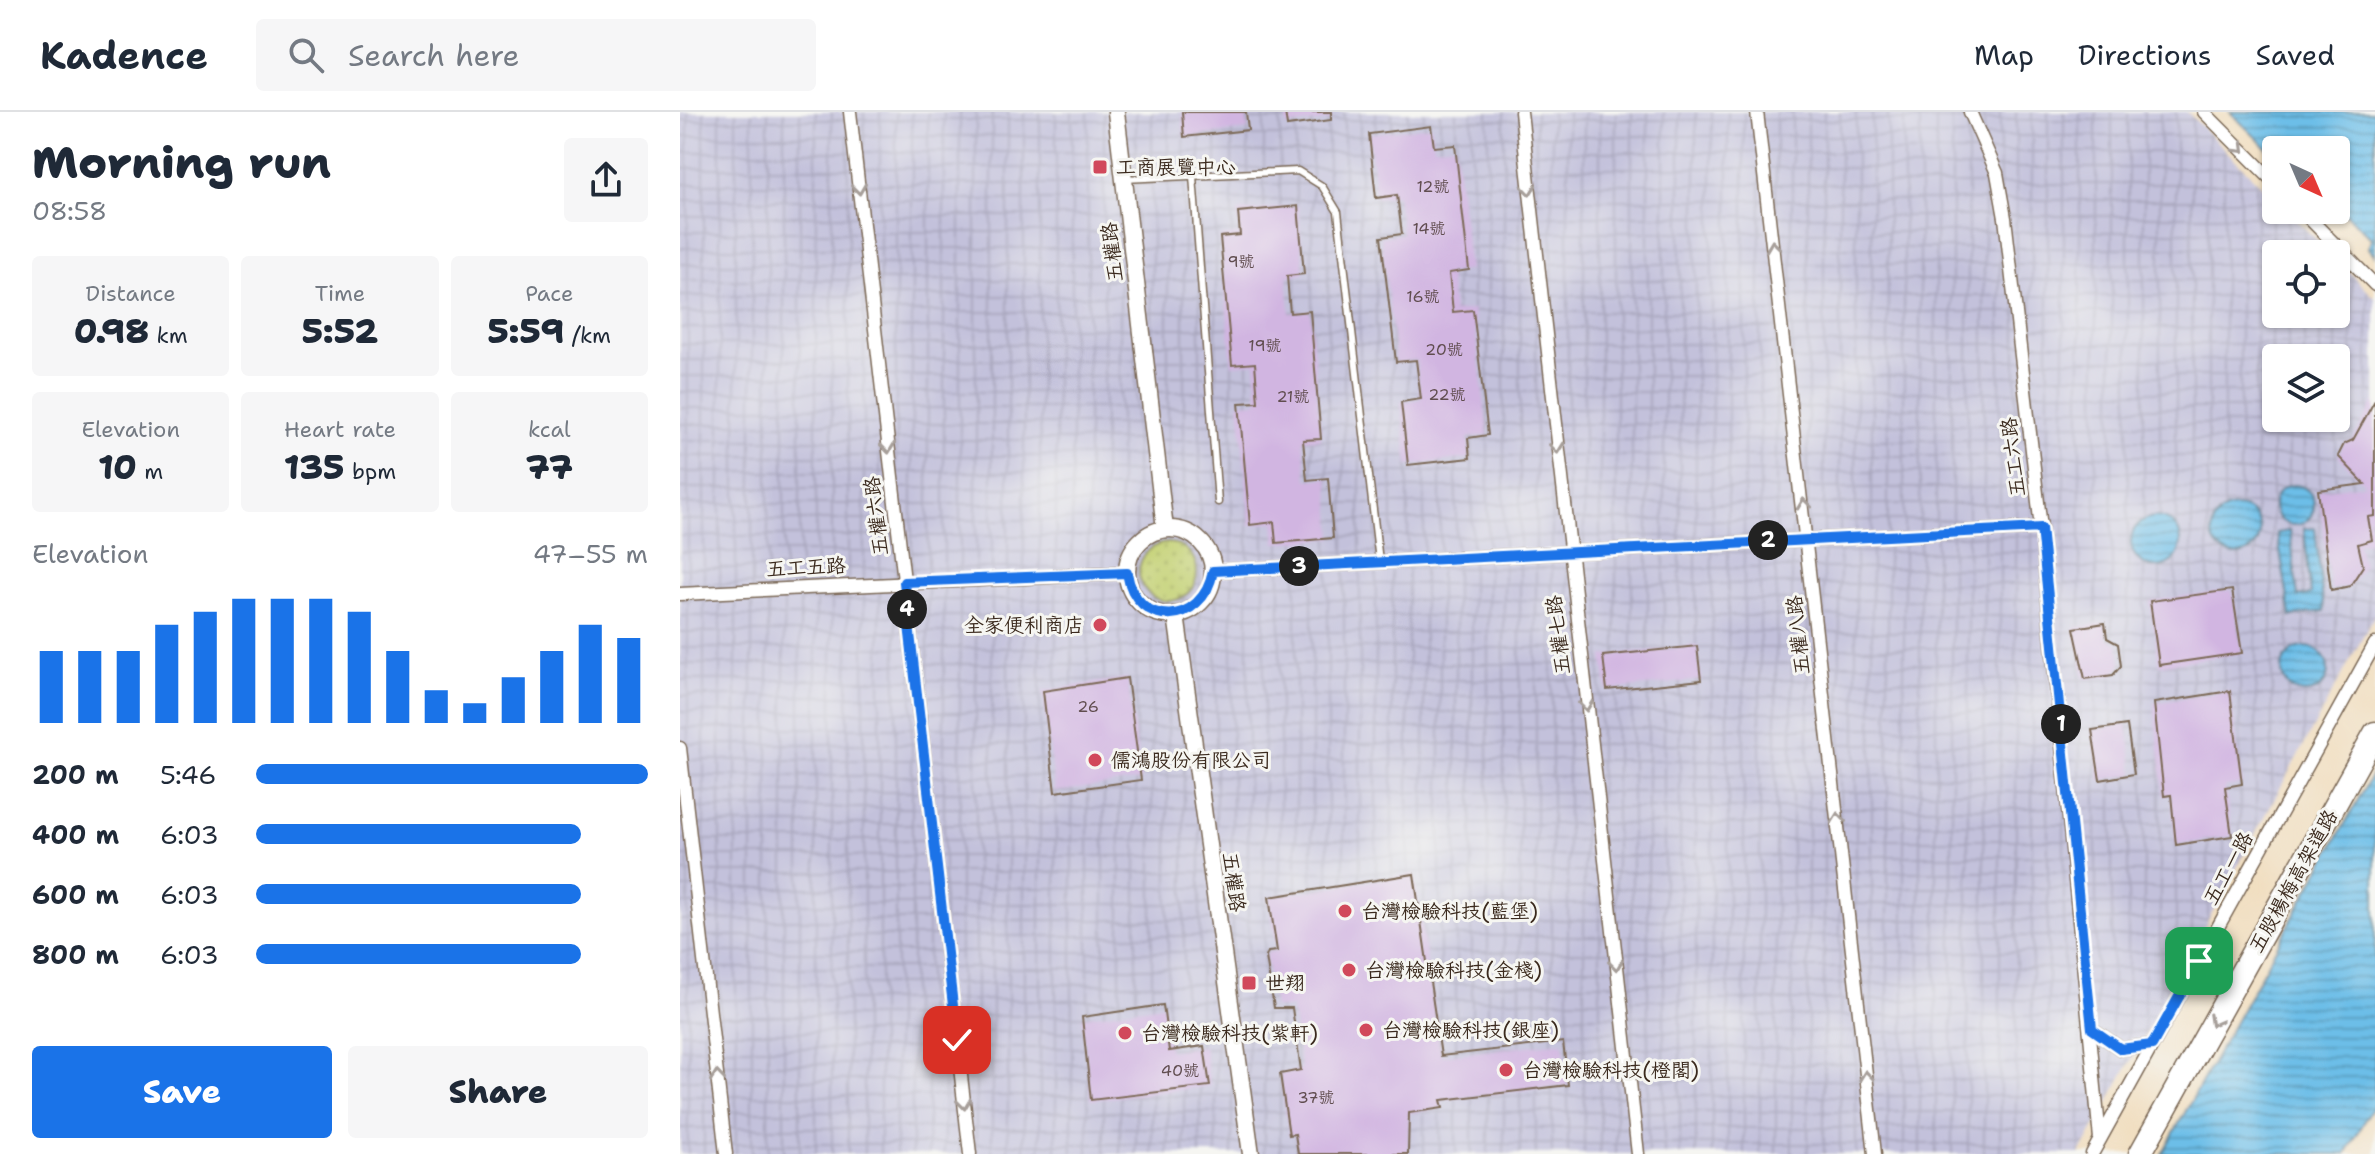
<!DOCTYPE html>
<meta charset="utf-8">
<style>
:root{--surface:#fff;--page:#f6f6f7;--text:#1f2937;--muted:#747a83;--line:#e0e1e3;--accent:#1a73e8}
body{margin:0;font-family:"Shantell Sans","LXGW WenKai TC",sans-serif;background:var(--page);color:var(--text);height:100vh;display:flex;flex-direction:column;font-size:30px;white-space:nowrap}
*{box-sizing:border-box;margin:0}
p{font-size:26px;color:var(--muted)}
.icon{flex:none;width:44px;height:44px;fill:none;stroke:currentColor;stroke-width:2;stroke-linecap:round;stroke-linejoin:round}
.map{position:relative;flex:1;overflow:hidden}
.side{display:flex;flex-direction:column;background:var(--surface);width:680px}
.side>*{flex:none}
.needle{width:52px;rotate:136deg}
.fabs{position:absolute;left:1582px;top:24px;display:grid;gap:16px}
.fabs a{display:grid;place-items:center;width:88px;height:88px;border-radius:8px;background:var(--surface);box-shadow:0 2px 6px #0004;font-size:40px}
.pin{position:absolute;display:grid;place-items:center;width:68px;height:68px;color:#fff;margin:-34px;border-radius:16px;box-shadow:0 4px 12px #0006}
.km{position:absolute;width:40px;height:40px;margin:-20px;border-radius:50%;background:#222;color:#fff;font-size:22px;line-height:40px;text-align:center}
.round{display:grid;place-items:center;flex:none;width:84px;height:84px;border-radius:8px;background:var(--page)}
.head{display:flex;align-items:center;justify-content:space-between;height:136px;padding:0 32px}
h1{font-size:44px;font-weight:800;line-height:60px}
.figures{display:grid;grid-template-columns:repeat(3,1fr);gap:12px;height:136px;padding:8px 32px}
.figures div{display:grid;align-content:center;border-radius:8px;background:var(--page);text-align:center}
.figures b{font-size:34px;font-weight:800}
.figures small{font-size:22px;font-weight:400}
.figures p{font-size:22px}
.chart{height:224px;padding:16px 32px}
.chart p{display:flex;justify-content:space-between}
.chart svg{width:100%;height:144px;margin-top:8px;stroke:var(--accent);stroke-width:6}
.button{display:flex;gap:16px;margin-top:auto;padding:16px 32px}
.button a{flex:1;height:92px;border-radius:8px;background:var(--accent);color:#fff;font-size:32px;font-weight:800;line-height:92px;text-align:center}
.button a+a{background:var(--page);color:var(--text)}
ul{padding:0 32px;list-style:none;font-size:26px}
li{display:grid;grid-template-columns:128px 96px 1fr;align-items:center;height:60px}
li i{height:20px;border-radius:10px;background:var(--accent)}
header{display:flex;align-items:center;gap:48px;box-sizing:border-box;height:112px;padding:0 40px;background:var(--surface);border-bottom:2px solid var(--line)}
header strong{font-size:38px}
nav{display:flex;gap:44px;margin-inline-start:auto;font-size:28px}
.search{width:560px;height:72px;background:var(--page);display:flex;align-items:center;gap:20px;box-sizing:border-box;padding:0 28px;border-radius:8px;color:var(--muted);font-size:30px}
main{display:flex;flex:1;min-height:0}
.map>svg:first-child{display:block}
.industrial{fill:url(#industrial-grid);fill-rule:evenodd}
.grass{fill:url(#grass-dots);stroke:#7f7d48;stroke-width:2}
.water{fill:url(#water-rules);stroke:#547483;stroke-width:2}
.building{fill:#d1b5e1}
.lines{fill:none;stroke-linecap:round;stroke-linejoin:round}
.service-casing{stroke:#7b6957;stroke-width:9}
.minor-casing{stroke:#7b6957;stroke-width:15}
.tertiary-casing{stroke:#7b6957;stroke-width:19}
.motorway-casing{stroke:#7b6957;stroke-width:25}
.service{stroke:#fff;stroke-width:6}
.minor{stroke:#fff;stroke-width:12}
.tertiary{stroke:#fff;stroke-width:16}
.motorway{stroke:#fff;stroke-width:22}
.oneway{stroke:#a79f9a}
.route-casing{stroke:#fff;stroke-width:16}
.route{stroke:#1a73e8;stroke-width:10}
.poi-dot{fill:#d1495b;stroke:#f6f6f2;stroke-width:3}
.labels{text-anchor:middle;stroke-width:6;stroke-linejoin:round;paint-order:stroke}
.number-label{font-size:16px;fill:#604d4f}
.poi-label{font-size:20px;fill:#3b2a1e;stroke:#f6f6f2;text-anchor:start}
.street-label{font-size:20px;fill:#3b2a1e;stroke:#f6f6f2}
</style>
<header>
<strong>Kadence</strong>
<div class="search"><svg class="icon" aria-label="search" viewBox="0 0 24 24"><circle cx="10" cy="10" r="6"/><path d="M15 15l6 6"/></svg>Search here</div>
<nav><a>Map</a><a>Directions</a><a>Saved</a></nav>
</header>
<main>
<section class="side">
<div class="head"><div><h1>Morning run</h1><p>08:58</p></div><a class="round"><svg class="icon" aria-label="share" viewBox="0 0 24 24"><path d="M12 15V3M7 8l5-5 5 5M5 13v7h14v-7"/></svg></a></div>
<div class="figures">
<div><p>Distance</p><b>0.98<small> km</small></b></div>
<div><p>Time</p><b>5:52</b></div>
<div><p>Pace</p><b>5:59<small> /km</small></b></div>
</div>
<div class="figures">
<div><p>Elevation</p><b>10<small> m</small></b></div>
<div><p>Heart rate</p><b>135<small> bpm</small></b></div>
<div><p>kcal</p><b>77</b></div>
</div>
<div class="chart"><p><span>Elevation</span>47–55 m</p>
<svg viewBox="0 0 160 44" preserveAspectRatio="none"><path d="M5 44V22M15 44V22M25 44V22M35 44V14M45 44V10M55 44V6M65 44V6M75 44V6M85 44V10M95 44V22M105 44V34M115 44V38M125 44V30M135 44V22M145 44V14M155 44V18"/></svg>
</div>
<ul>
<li><b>200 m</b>5:46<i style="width:100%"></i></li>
<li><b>400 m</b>6:03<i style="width:83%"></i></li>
<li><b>600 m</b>6:03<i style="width:83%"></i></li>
<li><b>800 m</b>6:03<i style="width:83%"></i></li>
</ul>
<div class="button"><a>Save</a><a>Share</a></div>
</section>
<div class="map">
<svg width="1695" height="1042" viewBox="0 0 1695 1042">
<defs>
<pattern id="industrial-grid" width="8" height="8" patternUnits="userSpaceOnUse" patternTransform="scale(2)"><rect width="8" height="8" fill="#c3c1db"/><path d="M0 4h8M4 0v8" fill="none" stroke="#a8a6bc"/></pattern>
<pattern id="grass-dots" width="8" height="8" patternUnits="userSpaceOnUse" patternTransform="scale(2)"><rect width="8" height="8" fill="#c3d071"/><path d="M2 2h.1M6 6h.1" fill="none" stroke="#a8b361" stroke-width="1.8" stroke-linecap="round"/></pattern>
<pattern id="water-rules" width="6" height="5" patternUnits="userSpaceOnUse" patternTransform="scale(2)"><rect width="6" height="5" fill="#6cbee8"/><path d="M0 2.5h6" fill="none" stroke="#5a9bbb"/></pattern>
</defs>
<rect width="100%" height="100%" fill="#f6f6f2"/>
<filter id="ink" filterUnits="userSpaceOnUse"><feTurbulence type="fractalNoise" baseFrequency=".0125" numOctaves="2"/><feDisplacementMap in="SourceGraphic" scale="16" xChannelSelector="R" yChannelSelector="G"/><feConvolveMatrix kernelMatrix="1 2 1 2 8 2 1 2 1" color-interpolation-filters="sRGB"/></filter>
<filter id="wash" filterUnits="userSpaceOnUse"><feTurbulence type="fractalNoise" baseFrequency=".006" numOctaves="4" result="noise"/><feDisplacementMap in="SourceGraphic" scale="32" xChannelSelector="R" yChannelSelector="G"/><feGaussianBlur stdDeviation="1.8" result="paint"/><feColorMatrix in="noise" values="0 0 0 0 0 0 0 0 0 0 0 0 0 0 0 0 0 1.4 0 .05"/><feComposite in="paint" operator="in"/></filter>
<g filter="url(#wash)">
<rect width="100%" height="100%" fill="#f1dec0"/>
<path class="industrial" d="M0,0h1507l89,88v10h10l45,44h-55v60h60v-55l39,39v317l-295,539h-1400zM1596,246h60v60h-60z"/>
<circle class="grass" cx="488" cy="460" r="29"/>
<g class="water">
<polygon points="1550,0 1695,0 1695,143 1688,135 1692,127 1656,92 1656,38 1596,38 1596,45"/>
<circle cx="1614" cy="393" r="20"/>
<circle cx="1556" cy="419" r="24"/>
<circle cx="1476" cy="430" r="25"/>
<polygon points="1635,416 1644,499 1611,504 1597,421 1610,419 1618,485 1631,482 1624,417"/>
<circle cx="1625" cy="558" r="23"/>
<polygon points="1695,657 1695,991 1666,1042 1482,1042"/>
</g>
<g id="blocks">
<g class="building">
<polygon points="502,0 566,0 568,18 504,25"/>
<polygon points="605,0 651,0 651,8 607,14"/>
<polygon points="751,14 754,35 775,33 789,158 769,161 773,200 793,198 808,323 788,326 790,346 728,353 721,290 741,287 736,248 716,250 701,125 722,122 717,83 696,86 689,22"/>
<polygon points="618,94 624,162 607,164 610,201 630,199 641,327 623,328 627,368 648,366 653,426 596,431 594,410 570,413 559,291 578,290 575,251 552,253 540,125 560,123 558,100"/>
<polygon points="1695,288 1695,404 1688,405 1692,428 1678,432 1683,454 1670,474 1651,478 1638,378 1685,372 1658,344 1664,332 1673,328"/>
<polygon points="1552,478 1562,541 1479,553 1470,489"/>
<polygon points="1425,511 1427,526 1438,532 1441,554 1433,563 1405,567 1394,516"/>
<polygon points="1017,534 1021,568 927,578 923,544"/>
<polygon points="447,566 461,668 375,680 363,579"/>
<polygon points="1550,579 1562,672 1545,675 1552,724 1496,733 1491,683 1484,684 1474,591"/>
<polygon points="1447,613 1454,662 1420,668 1412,618"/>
<polygon points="734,762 761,944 883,930 888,973 761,988 763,996 729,1001 728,1042 618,1042 615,1022 609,1023 600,962 621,958 612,896 594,896 586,845 588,840 597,839 589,785"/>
<polygon points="483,893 489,939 524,934 530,974 411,988 402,905"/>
</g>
</g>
</g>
<g filter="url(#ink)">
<use href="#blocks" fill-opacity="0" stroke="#7b6957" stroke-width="2"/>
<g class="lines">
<g class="service-casing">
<g id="service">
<polyline points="513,64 538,390"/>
<polyline points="444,67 618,59 642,74 658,100 699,449"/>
</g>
</g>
<g class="minor-casing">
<g id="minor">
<polyline points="170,0 290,1042"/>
<polyline points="841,0 958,1042"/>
<polyline points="1077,0 1195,1042"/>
<polyline points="1290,0 1317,61 1325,106 1361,416 1420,1027"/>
<polyline points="1524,0 1596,72"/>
<polyline points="1621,98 1695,173"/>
<polyline points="533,459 1361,416"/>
<polyline points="0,482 447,461"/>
<polyline points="0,636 46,1042"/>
<polyline points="1412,917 1441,937 1472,933"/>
<polyline points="1412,1042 1695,532"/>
</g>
</g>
<g class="tertiary-casing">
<g id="tertiary">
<polyline points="436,0 485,417"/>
<circle cx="490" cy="460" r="43"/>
<polyline points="496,503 571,1042"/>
</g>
</g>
<g class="motorway-casing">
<polyline id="motorway" points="1460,1042 1695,621"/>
</g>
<use href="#service" class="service"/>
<use href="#minor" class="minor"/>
<use href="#tertiary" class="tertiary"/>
<use href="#motorway" class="motorway"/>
</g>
<defs><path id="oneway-chevron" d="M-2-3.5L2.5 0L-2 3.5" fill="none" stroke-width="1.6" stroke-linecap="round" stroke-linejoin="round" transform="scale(2)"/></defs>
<g class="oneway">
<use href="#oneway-chevron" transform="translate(1560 36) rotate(45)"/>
<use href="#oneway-chevron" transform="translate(179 77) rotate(83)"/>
<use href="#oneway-chevron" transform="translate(849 78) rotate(84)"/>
<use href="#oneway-chevron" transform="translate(1093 134) rotate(-97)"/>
<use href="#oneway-chevron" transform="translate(208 336) rotate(83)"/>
<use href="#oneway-chevron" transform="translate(877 336) rotate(84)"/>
<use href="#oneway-chevron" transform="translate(1124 392) rotate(-97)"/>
<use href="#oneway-chevron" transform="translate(906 594) rotate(83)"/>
<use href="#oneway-chevron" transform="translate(1158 706) rotate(-96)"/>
<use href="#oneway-chevron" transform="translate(936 853) rotate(83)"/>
<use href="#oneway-chevron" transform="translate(1534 909) rotate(119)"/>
<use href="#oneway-chevron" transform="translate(37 964) rotate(-96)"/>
<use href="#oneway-chevron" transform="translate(1186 964) rotate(-96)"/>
<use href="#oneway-chevron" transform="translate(284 992) rotate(83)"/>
</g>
</g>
<g class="lines" filter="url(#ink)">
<g class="route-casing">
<path id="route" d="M277,928l-53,-458 223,-9c9,57 76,54 86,-2l828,-43 51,501 29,20 31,-4 47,-84"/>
</g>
<use href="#route" class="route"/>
</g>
<g class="poi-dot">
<rect x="412" y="47" width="16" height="16" rx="4"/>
<circle cx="420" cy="513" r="8"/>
<circle cx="415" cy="648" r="8"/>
<circle cx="665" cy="799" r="8"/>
<circle cx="669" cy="858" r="8"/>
<rect x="561" y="863" width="16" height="16" rx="4"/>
<circle cx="686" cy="918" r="8"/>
<circle cx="445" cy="921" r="8"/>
<circle cx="826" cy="958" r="8"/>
</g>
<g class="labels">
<g class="number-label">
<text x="753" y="80">12號</text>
<text x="749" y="122">14號</text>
<text x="561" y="155">9號</text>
<text x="743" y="190">16號</text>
<text x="585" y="239">19號</text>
<text x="764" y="243">20號</text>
<text x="767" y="288">22號</text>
<text x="613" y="290">21號</text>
<text x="408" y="600">26</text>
<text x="500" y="964">40號</text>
<text x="636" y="991">37號</text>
</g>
<g class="poi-label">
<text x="436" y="62">工商展覽中心</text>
<text x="404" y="520" text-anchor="end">全家便利商店</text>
<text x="431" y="655">儒鴻股份有限公司</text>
<text x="681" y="806">台灣檢驗科技(藍堡)</text>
<text x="685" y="865">台灣檢驗科技(金棧)</text>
<text x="585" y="878">世翔</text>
<text x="702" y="925">台灣檢驗科技(銀座)</text>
<text x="461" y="928">台灣檢驗科技(紫軒)</text>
<text x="842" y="965">台灣檢驗科技(橙閣)</text>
</g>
<g class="street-label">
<text transform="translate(432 140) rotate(-97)" y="7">五權路</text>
<text transform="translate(1333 345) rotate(-97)" y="7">五工六路</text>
<text transform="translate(196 404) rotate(-97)" y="7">五權六路</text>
<text transform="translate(126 455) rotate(-3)" y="7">五工五路</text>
<text transform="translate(878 523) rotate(-97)" y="7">五權七路</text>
<text transform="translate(1118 523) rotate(-96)" y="7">五權八路</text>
<text transform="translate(1548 756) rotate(-61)" y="7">五工一路</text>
<text transform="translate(1613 769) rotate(-61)" y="7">五股楊梅高架道路</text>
<text transform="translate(554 770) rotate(82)" y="7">五權路</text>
</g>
</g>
</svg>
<div class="fabs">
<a><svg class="needle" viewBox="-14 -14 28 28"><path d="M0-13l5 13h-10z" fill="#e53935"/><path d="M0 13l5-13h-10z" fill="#747a83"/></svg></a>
<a><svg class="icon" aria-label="locate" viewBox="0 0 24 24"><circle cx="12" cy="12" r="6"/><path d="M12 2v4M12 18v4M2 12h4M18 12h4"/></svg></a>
<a><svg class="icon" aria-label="layers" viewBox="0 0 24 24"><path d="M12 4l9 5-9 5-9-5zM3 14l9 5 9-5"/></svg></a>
</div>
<div class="pin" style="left:1519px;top:849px;background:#1e9e55"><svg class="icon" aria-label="arrive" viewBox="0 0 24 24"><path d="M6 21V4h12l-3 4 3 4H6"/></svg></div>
<div class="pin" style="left:277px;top:928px;background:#d93025"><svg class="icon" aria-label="check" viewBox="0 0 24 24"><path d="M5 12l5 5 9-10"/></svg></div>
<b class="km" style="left:1381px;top:612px">1</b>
<b class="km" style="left:1088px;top:428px">2</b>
<b class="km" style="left:619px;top:454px">3</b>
<b class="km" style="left:227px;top:497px">4</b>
</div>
</main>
